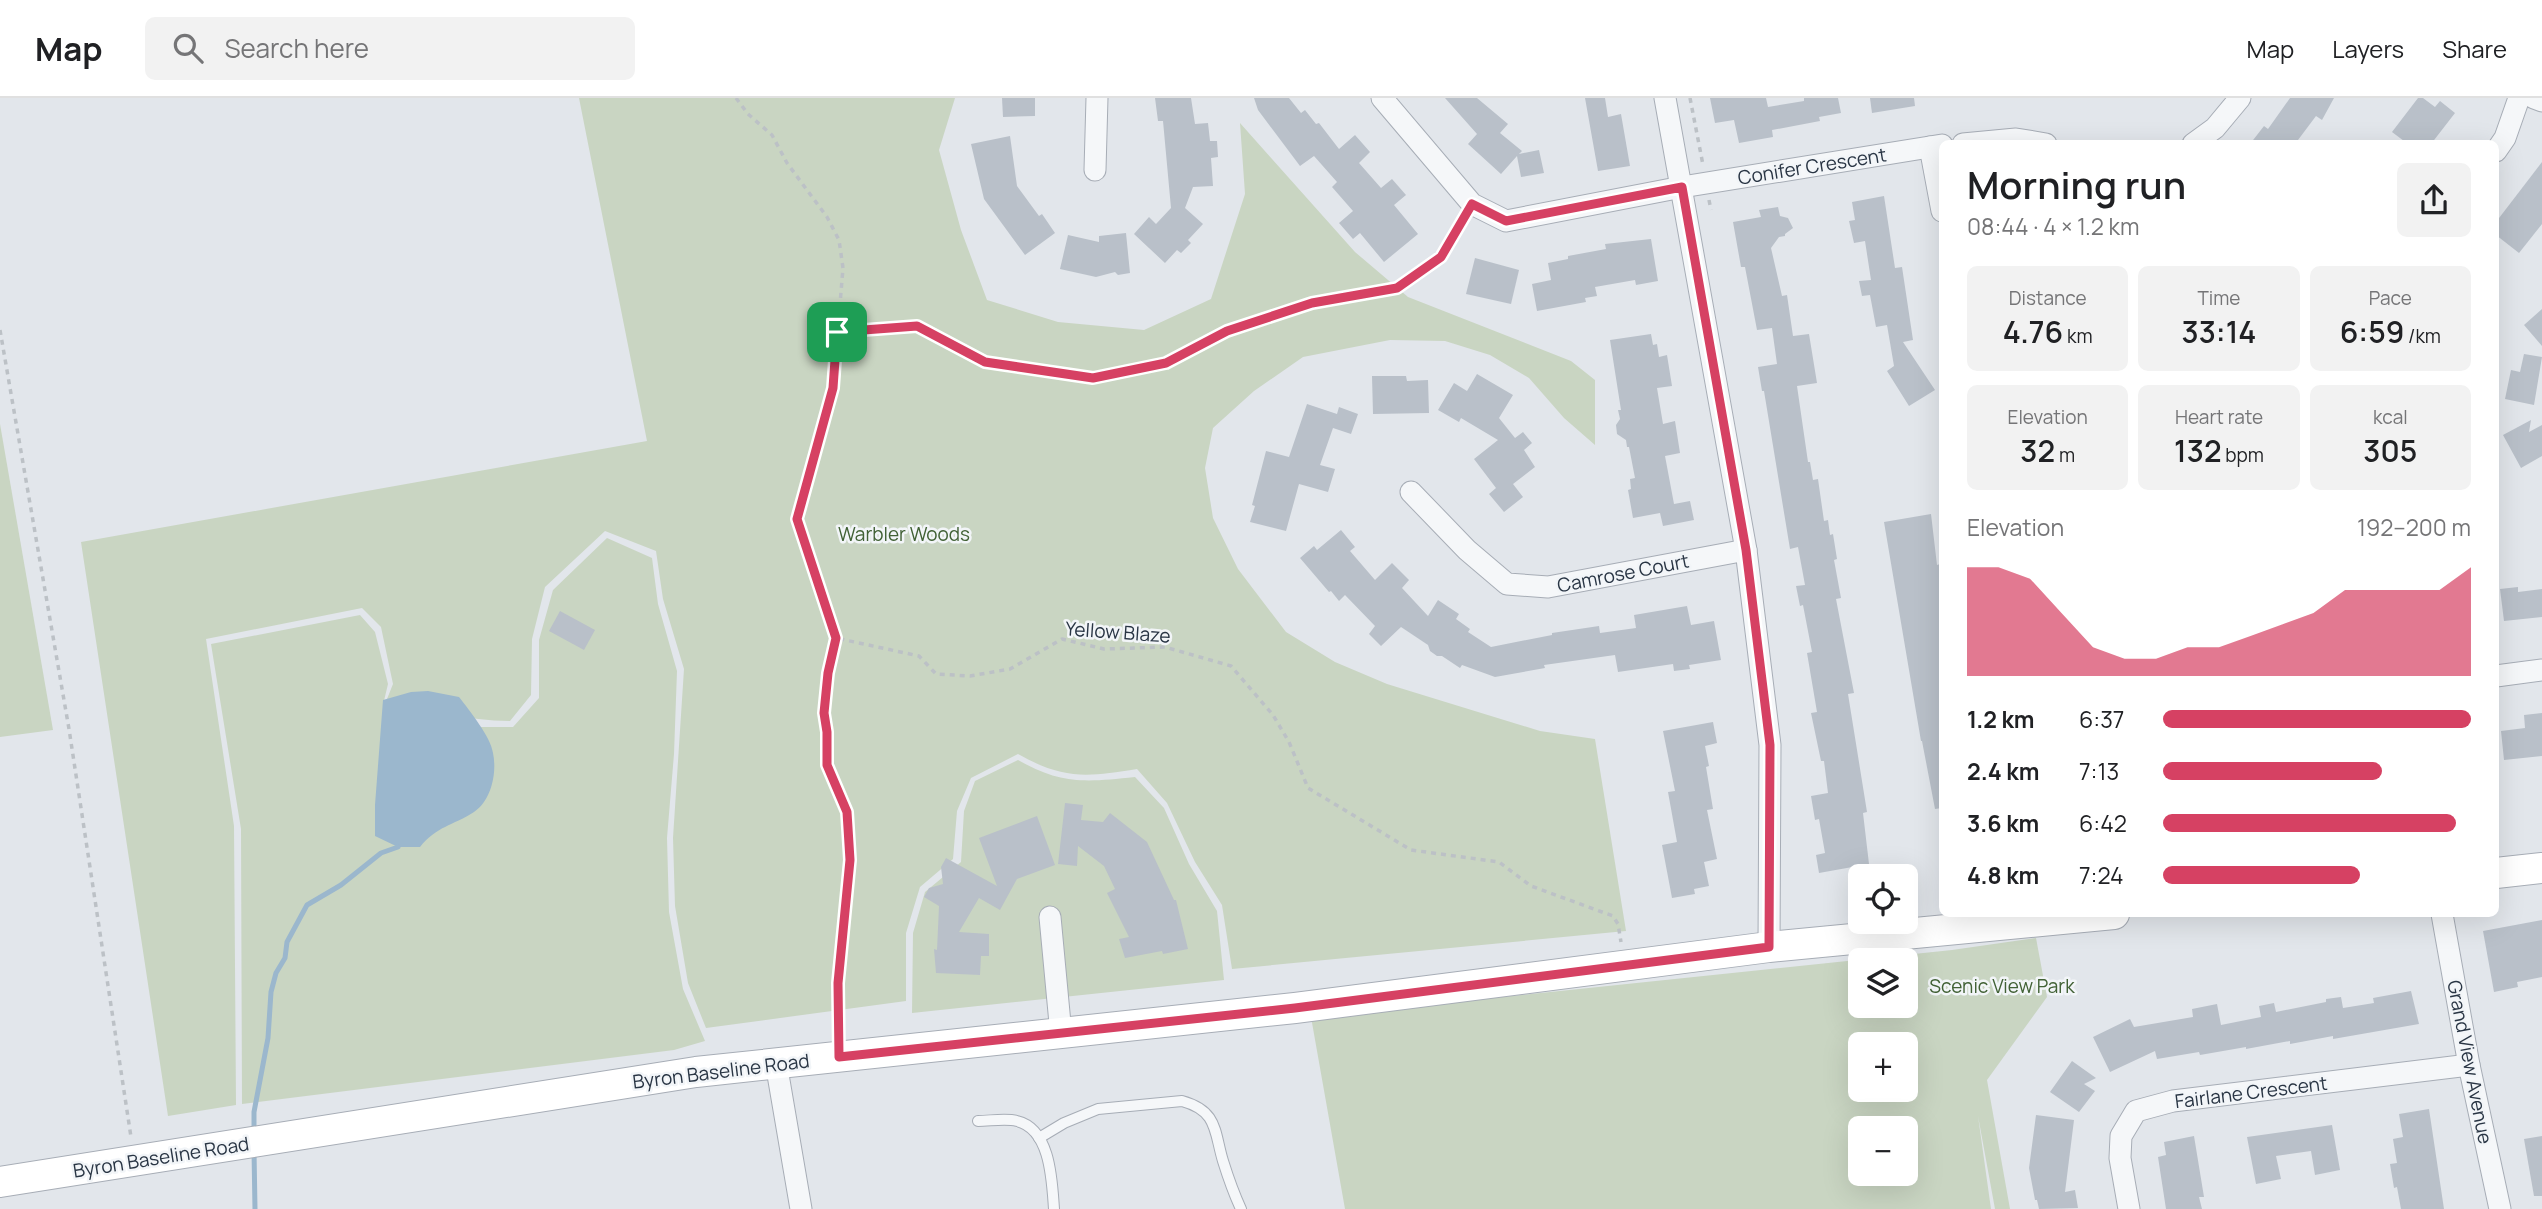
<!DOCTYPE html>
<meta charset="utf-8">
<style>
:root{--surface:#fff;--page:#f2f2f2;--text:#202124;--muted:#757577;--line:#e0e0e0;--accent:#d64163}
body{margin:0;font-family:Manrope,sans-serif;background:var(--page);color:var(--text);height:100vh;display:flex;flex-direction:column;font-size:26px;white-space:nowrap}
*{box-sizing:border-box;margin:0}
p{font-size:23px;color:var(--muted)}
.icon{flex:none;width:38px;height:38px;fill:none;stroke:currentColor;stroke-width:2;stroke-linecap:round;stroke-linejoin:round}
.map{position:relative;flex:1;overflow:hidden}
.side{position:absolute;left:1939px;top:42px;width:560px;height:777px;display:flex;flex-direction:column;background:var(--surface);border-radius:10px;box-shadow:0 7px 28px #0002}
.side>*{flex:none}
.controls{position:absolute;left:1848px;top:766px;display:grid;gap:14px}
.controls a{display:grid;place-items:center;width:70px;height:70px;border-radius:10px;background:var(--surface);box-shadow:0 7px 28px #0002;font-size:35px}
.pin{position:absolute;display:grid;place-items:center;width:60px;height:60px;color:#fff;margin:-30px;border-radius:14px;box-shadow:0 4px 10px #0006}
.round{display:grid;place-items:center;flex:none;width:74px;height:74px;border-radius:10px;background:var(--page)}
.head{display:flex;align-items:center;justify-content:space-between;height:119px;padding:0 28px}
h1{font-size:38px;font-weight:600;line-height:52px}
.figures{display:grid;grid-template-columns:repeat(3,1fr);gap:10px;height:119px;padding:7px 28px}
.figures div{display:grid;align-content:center;border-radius:10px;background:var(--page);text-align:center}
.figures b{font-size:30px;font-weight:600}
.figures small{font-size:19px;font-weight:400}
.figures p{font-size:19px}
.chart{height:196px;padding:14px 28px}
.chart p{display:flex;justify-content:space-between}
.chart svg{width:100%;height:126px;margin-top:7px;fill:var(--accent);opacity:.7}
ul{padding:0 28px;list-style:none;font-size:23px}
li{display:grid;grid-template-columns:112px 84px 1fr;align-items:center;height:52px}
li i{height:18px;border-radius:9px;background:var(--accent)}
header{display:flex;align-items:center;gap:42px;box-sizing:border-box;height:98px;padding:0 35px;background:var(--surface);border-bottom:2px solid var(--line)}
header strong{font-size:33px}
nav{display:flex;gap:38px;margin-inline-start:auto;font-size:24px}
.search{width:490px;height:63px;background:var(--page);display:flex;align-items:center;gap:18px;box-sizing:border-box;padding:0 24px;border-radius:10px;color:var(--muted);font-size:26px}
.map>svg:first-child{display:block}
.green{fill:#c9d5c2;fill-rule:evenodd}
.water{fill:#9bb7cd}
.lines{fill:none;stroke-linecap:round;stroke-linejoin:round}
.stream{stroke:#9bb7cd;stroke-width:5}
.building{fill:#b9c0c9}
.service-casing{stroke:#a7adb6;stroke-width:12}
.minor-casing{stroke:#a7adb6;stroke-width:23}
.secondary-casing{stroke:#a7adb6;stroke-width:32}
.path{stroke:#bcc1c6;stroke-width:3.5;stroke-dasharray:5 5;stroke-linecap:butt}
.service{stroke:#f5f7f9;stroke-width:10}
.minor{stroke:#f5f7f9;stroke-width:21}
.secondary{stroke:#fff;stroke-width:30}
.route-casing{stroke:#fff;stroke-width:14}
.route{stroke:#d64163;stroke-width:9}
.labels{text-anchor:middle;stroke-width:5;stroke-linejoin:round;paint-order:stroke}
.street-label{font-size:19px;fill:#293544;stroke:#f2f5f8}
.park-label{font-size:19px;fill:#416135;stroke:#f2f5f8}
</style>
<header>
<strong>Map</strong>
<div class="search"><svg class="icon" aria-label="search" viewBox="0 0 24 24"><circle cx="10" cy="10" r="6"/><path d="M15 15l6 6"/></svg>Search here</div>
<nav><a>Map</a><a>Layers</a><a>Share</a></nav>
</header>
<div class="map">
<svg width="2542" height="1111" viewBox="0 0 2542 1111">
<rect width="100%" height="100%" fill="#e2e6eb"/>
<g class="green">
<path d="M579,0h376l-16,52 22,80 26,70 71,22 86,8 67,-31 34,-105 -5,-71 115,129 53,45 163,64 24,19v65l-31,-27 -35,-40 -39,-23 -45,-14 -55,-1 -87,17 -49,34 -41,37 -8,40 8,50 25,51 48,63 49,30 52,22 153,47 55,8 31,192 -394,38 -10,-64 -27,-43 -28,-59 -30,-34c-50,8 -73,11 -119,-15l-47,24 -14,33 -4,48 -33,28 -14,46v68l-200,27 -18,-45 -13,-77 -2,-68 11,-169 -21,-70 -7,-48 -51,-20 -60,56 -13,52 -1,56 -21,26c-43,0 -82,-11 -123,-22l6,-15 -12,-57 -19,-19 -156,31 28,187 2,279 -68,11 -87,-574 566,-101z"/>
<polygon points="0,326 53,632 0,639"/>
<polygon points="607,440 652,460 658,506 677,573 674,656 667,740 669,814 683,891 705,943 674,952 242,1006 241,731 211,546 360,517 375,534 388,586 383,607 480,629 513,629 539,600 539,542 553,492"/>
<path d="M1018,662c44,25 68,22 117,17l29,31 25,56 28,47 7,69 -312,33 1,-80 12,-41 36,-30 3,-51 11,-30z"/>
<path d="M2036,840l11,59 -60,83 23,129h-15l-17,-93 13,93h-646l-34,-192 641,-67zM1860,863h46v45h-46zM1860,947h46v45h-46zM1860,1031h46v45h-46z"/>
</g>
<path class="water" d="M428,593l31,6c10,13 32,40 34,56 4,19 -1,47 -19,59 -22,14 -37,14 -54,35h-22l-23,-11v-31l8,-105 28,-8z"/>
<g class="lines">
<g class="stream">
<polyline points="254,1036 254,1014 268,940 271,894 276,875 285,860 287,844 307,807 341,787 381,755 398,749"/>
<polyline points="254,1053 255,1111"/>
</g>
</g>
<g class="building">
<polygon points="1002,0 1035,0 1035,18 1003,19"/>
<polygon points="1155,0 1191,0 1195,26 1208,25 1210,43 1217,43 1218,59 1211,60 1213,88 1193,89 1185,110 1203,126 1188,142 1191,145 1181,155 1177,152 1165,165 1134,136 1149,119 1156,126 1171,110 1163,23 1158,23"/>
<polygon points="1254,0 1289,0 1301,15 1305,12 1316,26 1319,25 1339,51 1355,37 1370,54 1359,65 1381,90 1392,81 1406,97 1394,107 1418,136 1384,164 1360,135 1353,141 1339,125 1353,113 1332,89 1337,84 1314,58 1300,68 1258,12"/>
<polygon points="1445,0 1477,0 1508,26 1500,35 1522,53 1519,56 1539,52 1544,75 1521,79 1517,58 1501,76 1468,46 1477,36"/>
<polygon points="1585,0 1605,0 1608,19 1621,16 1630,68 1598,73"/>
<polygon points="1710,0 1766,0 1768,9 1804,3 1804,0 1838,0 1841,15 1819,19 1820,23 1772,32 1773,39 1739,45 1734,22 1715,25"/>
<polygon points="1870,0 1914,0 1915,8 1872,15"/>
<polygon points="2290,0 2334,0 2322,22 2316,18 2295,46 2250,46 2264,28 2268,31"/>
<polygon points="2418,0 2423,0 2435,9 2440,3 2455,15 2431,46 2408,46 2392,34"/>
<polygon points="1010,38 1017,88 1039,118 1042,116 1055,135 1025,157 984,101 971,46"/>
<polygon points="2542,64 2542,126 2519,155 2496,137 2496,124"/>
<polygon points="1884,98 1895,170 1902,169 1913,242 1903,244 1935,292 1909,308 1887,273 1894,268 1887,227 1876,229 1870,197 1862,198 1859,183 1871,182 1865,143 1854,145 1849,123 1855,122 1852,104"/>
<polygon points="1778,109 1780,118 1788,120 1793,130 1785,136 1785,138 1779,139 1771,150 1782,198 1787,197 1793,238 1809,236 1817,285 1797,288 1808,364 1810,364 1813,382 1818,381 1824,423 1828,422 1830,437 1833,436 1837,461 1834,462 1841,500 1836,501 1854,595 1848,596 1867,714 1863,715 1869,766 1819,775 1816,757 1825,755 1819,721 1815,722 1811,698 1828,695 1824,663 1821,663 1811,615 1817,614 1807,555 1812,554 1803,507 1800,508 1796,488 1805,487 1798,449 1790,451 1764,293 1762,293 1758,269 1777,266 1772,230 1757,232 1745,169 1741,169 1733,124 1761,119 1759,112"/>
<polygon points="1126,135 1130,175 1118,177 1115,174 1096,179 1060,171 1068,137 1099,144 1099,138"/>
<polygon points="1651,141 1658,183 1636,187 1635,182 1595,189 1597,198 1585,200 1586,204 1537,213 1532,186 1551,182 1548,165 1568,161 1568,158 1606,151 1605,146"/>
<polygon points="1475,160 1519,172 1511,206 1466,196"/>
<polygon points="2542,211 2542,248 2524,227"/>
<polygon points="1651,236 1653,247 1657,246 1659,259 1667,257 1672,288 1657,290 1663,326 1675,323 1680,355 1665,358 1674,406 1690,403 1694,422 1663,428 1660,415 1633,420 1628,392 1631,391 1630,381 1635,380 1629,349 1627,349 1626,342 1617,336 1616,327 1620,321 1618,312 1621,312 1610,242"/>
<polygon points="2524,256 2542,259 2534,307 2505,301 2511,272 2520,274"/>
<polygon points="1477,276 1513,297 1499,320 1515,340 1523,334 1532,345 1524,352 1535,369 1513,386 1523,399 1504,414 1489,396 1496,390 1474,361 1498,342 1461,320 1459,324 1438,312 1454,285 1467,293"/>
<polygon points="1372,278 1406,278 1407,283 1428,282 1429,315 1373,316"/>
<polygon points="1307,306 1337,316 1339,309 1358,316 1351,336 1333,330 1320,367 1335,371 1328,394 1299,386 1286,433 1250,424 1255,408 1252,407 1266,353 1289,359"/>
<polygon points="2531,322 2529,334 2542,327 2542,358 2521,370 2503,337"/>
<polygon points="1931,416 1937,467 1940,466 1942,478 1942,710 1935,711 1922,643 1921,643 1884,424"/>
<polygon points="1341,432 1355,449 1350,453 1375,482 1392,465 1409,482 1402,490 1428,518 1438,502 1459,516 1456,521 1470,531 1468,534 1491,549 1552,537 1552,535 1599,528 1600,535 1636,530 1634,517 1687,508 1691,527 1714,523 1721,562 1689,567 1690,571 1674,573 1673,566 1618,574 1615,557 1544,567 1545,570 1495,579 1462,567 1460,570 1442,558 1437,558 1430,553 1428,547 1401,529 1381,548 1369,536 1375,528 1345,497 1339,503 1331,493 1329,494 1300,460 1314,448 1317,452"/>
<polygon points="2518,489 2518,494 2542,491 2542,519 2504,523 2500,491"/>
<polygon points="560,513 595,532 584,552 549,533"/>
<polygon points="2542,615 2542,658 2504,662 2501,633 2525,630 2524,617"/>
<polygon points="1713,624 1717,645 1705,648 1709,668 1706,669 1713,711 1707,712 1717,761 1704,764 1709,788 1694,791 1695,796 1672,800 1662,747 1677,744 1668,694 1675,693 1663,633"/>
<polygon points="1065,705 1083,707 1081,722 1103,724 1110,715 1147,744 1174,802 1176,802 1188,851 1163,856 1162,853 1125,860 1119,841 1129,839 1107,795 1115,791 1104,768 1078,748 1077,768 1058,766"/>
<polygon points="1037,718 1055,767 1017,781 1000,812 979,800 959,834 989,836 989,858 981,858 980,877 936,875 934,851 937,852 939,808 924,799 929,790 943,786 941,769 946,760 997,788 979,740"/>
<polygon points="2542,822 2542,879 2517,884 2518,889 2494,894 2483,833"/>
<polygon points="2411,893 2419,926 2333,941 2333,938 2290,946 2290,943 2246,951 2246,949 2200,957 2199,954 2157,961 2155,953 2110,974 2093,939 2130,921 2134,929 2193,919 2192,911 2217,906 2221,927 2261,919 2259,908 2274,905 2276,914 2326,904 2326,901 2341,899 2343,910 2374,905 2373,900"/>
<polygon points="2072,963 2096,980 2084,986 2095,993 2079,1014 2050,994"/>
<polygon points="2429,1011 2444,1111 2401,1111 2397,1089 2394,1090 2390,1066 2397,1065 2393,1041 2403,1039 2399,1016"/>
<polygon points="2036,1017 2074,1022 2065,1094 2075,1092 2078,1110 2039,1111 2037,1102 2035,1102 2029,1070"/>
<polygon points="2332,1027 2340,1072 2315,1077 2311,1053 2276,1058 2281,1081 2256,1086 2247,1039"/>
<polygon points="2194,1038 2204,1099 2199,1099 2202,1111 2166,1111 2158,1059 2166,1057 2164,1044"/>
<polygon points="2542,1038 2542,1098 2534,1098 2524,1041"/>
</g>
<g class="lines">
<g class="service-casing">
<g id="service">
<path d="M978,1023c12,0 28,-3 39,0 34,8 35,61 37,88"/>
<path d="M1039,1040l25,-15 34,-14 84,-8c36,10 32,30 41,60 5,16 11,33 18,48"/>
</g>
</g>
<g class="minor-casing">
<g id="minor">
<polyline points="1382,0 1472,106 1506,123 1682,89 1942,47"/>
<polyline points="1665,0 1746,452 1770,647 1769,849"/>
<polyline points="2534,0 2542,3"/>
<polyline points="1963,46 2016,41 2046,46"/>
<polyline points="2193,46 2215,30 2240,0"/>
<polyline points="1930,49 1942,113"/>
<polyline points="2496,53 2505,40 2519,0"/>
<polyline points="1095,72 1097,0"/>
<polyline points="1411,394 1467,452 1507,486 1548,489 1746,452"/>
<polyline points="2496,578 2542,572"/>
<polyline points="2442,816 2469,967 2500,1111"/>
<polyline points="1050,819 1061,936"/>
<polyline points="776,965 801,1111"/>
<polyline points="2129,1111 2120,1060 2121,1038 2136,1013 2173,1003 2469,967"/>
</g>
</g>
<g class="secondary-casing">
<g id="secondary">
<polyline points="2496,775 2542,770"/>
<polyline points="0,1084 696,974 1295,910 1769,849 2114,816"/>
</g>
</g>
<g class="path">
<polyline points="736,0 748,16 772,37 787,65 827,119 839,142 843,170 833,290 797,421 836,540 919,558 936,576 970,578 1010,571 1062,541 1104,551 1165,549 1231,568 1273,617 1289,644 1308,690 1411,752 1499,764 1531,788 1613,818 1618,826 1621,844"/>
<polyline points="1690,0 1703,67"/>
<polyline points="1709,102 1711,112"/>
<polyline points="0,232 69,631 131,1039"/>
<polyline points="837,234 917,228 985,264 1093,280 1166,265 1227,233 1312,205 1397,190 1441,159 1462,123"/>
<polyline points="836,540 827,575 824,616 827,634 827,667 847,714 850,762 838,885 839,934"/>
</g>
<use href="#service" class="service"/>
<use href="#minor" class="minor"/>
<use href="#secondary" class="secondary"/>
</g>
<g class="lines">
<g class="route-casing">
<polygon id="route" points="1682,89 1746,452 1770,647 1769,849 1295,910 839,959 838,885 850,762 847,714 827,667 827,634 824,615 828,575 836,540 797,421 833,290 837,234 917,228 985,264 1093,280 1166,265 1227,233 1312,205 1397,190 1441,159 1472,106 1506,123"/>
</g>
<use href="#route" class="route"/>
</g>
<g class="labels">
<g class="street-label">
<text transform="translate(1812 68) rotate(-9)" y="7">Conifer Crescent</text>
<text transform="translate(1623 475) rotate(-11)" y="7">Camrose Court</text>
<text transform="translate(1118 534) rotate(4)" y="7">Yellow Blaze</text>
<text transform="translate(2470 964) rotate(79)" y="7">Grand View Avenue</text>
<text transform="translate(721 973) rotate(-7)" y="7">Byron Baseline Road</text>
<text transform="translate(2251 994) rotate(-7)" y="7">Fairlane Crescent</text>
<text transform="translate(161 1059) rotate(-9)" y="7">Byron Baseline Road</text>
</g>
<g class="park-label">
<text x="904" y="443">Warbler Woods</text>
<text x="2002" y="895">Scenic View Park</text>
</g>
</g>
</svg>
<div class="controls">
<a><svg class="icon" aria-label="locate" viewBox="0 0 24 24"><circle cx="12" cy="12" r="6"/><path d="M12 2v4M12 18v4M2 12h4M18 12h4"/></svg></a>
<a><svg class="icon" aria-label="layers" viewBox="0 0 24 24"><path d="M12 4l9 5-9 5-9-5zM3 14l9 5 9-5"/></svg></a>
<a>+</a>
<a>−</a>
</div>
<div class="pin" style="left:837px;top:234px;background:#1e9e55"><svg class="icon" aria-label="arrive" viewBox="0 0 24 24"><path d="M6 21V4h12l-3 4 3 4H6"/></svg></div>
<section class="side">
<div class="head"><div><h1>Morning run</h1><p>08:44 · 4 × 1.2 km</p></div><a class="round"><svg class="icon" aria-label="share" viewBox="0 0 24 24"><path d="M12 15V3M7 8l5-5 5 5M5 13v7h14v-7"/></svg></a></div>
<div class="figures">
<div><p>Distance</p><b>4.76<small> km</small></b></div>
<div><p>Time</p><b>33:14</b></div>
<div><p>Pace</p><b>6:59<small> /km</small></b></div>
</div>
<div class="figures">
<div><p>Elevation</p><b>32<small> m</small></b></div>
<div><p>Heart rate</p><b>132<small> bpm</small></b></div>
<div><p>kcal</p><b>305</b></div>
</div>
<div class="chart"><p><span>Elevation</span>192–200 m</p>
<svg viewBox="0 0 160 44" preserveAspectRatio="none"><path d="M0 44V6L10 6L20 10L30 22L40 34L50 38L60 38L70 34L80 34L90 30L100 26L110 22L120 14L130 14L140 14L150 14L160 6V44z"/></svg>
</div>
<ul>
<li><b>1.2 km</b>6:37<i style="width:100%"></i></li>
<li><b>2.4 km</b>7:13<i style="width:71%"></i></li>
<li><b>3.6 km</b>6:42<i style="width:95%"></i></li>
<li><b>4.8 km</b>7:24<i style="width:64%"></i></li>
</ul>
</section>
</div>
